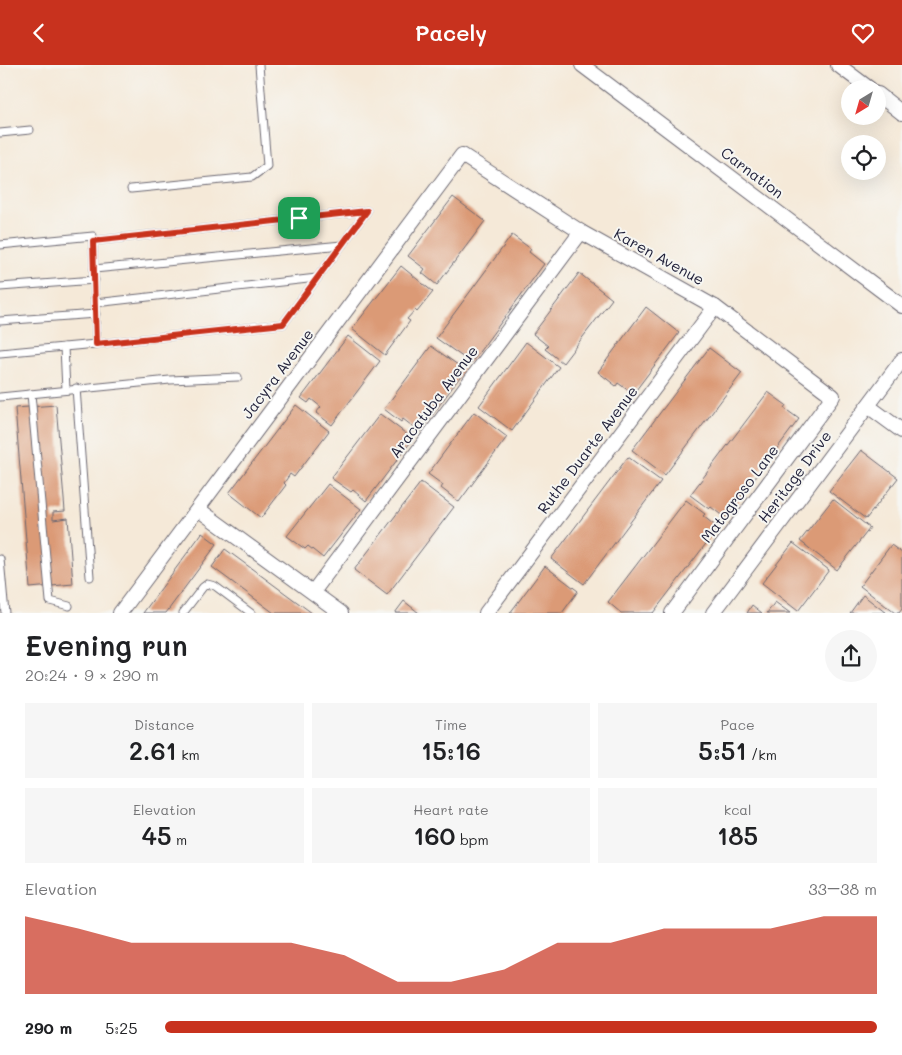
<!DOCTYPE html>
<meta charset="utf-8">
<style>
:root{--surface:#fff;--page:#f6f6f6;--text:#202124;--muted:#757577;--accent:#c8321e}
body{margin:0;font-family:Mali,sans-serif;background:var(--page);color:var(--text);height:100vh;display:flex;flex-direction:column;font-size:19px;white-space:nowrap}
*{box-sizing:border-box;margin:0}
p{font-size:16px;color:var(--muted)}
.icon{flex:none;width:28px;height:28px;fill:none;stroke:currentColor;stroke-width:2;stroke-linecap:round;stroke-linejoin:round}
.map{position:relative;height:548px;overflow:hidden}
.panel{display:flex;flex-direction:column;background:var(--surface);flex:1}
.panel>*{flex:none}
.needle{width:32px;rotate:217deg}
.controls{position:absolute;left:841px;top:15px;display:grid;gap:10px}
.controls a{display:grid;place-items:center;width:45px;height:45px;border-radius:50%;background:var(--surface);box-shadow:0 5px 20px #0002;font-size:25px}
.pin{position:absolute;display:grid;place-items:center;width:42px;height:42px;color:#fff;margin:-21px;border-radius:10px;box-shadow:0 2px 8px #0006}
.round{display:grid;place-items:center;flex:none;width:52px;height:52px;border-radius:26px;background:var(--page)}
.headline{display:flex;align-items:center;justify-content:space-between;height:85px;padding:0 25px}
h1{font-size:28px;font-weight:600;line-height:38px}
.figures{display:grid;grid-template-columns:repeat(3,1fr);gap:8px;height:85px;padding:5px 25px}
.figures div{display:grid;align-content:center;border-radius:0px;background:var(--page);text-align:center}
.figures b{font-size:25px;font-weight:600}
.figures small{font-size:14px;font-weight:400}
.figures p{font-size:14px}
.chart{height:140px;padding:10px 25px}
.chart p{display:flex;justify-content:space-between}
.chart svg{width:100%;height:90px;margin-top:5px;fill:var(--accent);opacity:.7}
ul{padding:0 25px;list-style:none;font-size:16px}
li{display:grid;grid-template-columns:80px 60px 1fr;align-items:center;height:38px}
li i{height:12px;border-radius:6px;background:var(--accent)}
header{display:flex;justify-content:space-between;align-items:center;height:65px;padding:0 25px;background:var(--accent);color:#fff;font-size:22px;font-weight:600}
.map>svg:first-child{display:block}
.building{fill:#db9a76}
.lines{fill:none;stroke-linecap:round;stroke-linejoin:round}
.service-casing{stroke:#6c6872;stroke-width:9}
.minor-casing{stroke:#6c6872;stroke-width:16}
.service{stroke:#fff;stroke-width:7}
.minor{stroke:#fff;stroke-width:14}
.route-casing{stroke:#fff;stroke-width:10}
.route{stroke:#c8321e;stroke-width:6}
.labels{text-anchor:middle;stroke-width:4;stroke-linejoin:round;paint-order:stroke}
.street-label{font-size:15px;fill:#22223b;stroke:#f6f6f2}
</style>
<header><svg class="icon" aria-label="back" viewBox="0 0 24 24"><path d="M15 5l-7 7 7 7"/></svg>Pacely<svg class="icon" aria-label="heart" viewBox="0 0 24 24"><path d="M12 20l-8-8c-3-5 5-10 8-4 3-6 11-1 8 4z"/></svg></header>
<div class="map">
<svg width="902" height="548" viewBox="0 0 902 548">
<rect width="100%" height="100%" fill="#f6f6f2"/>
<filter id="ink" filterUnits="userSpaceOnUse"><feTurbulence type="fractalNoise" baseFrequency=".02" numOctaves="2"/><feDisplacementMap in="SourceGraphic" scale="10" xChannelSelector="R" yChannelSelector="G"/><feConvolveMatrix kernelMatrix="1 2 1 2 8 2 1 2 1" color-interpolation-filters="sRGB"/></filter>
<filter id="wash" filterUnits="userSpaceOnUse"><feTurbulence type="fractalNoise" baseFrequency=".0096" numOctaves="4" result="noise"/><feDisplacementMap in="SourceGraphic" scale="20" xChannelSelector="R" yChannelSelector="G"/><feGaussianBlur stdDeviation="1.12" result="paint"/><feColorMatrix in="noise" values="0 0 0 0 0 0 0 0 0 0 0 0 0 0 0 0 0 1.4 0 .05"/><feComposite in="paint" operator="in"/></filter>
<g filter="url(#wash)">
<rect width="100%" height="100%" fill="#f5e9d8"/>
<g id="blocks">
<g class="building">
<polygon points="453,132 485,156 437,220 422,208 425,204 408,191"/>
<polygon points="512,170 531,184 529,187 544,199 471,298 436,273"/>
<polygon points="401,201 433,227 417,247 415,245 407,254 410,256 385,290 352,264"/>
<polygon points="579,208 612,234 563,298 545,284 548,281 533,269"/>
<polygon points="646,242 679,268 633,329 618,318 616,321 598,307"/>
<polygon points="348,271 380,296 332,360 316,348 321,342 311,334 308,338 301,333"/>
<polygon points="526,277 559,302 512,366 479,341"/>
<polygon points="431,281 465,305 420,367 403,354 401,357 384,344"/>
<polygon points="709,283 742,308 665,410 632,385"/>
<polygon points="768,327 786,340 784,343 799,354 725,453 711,442 709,444 690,430"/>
<polygon points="56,340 65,446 53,447 53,455 68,453 73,519 30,523 15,343"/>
<polygon points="296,340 329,366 294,412 290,409 284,418 286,420 261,453 229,428"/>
<polygon points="474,347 507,372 459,437 441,423 443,420 428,409"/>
<polygon points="380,349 413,374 366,436 353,425 351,427 331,413"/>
<polygon points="861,385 898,413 866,454 829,426"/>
<polygon points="628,392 661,416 584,519 551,494"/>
<polygon points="421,417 454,442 387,530 354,505"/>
<polygon points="328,419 361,444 323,493 308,481 305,484 287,471"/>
<polygon points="833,434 870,463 837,505 800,476"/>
<polygon points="686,435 705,449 703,451 718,463 653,548 621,548 608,537"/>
<polygon points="202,468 217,479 166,548 143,548"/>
<polygon points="793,478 829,505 798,546 762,518"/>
<polygon points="891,480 902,488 902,544 899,548 895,548 860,521"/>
<polygon points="225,484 312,548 274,548 212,502"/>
<polygon points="545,501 578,526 562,548 510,548"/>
<polygon points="863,530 886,548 850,548"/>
<polygon points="404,536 419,548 395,548"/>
<polygon points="775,537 790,548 767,548"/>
<polygon points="752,540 762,548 747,548"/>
</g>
</g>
</g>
<g filter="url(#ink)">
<use href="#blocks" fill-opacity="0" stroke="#6c6872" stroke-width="1"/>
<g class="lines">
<g class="service-casing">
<g id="service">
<polyline points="0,68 30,65"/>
<polyline points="131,124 252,112 267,101 259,0"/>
<polygon points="367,146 283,259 96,279 93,176"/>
<polyline points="0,180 93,171 93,176"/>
<polyline points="94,204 342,180"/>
<polyline points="0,222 95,215"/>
<polyline points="95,238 317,213"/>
<polyline points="0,256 96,249"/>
<polyline points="64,282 66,325"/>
<polyline points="0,288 96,279"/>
<polyline points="76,323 90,512"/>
<polyline points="31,329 50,536 69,541"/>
<polyline points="0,332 170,315 238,312"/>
<polyline points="0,494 5,548"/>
<polyline points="183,548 203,522 207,519 215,521 251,548"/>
</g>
</g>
<g class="minor-casing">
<g id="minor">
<polyline points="582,0 902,241"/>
<polyline points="838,0 870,24"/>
<polyline points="878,29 902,48"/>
<polyline points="868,341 902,366"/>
<polyline points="198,444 341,548"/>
<polyline points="313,527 581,167"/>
<polyline points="120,548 462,90 581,167 715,242 833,331 672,548"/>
<polyline points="486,548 715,242"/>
<polyline points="713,548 902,295"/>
</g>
</g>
<use href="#service" class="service"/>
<use href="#minor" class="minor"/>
</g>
</g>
<g class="lines" filter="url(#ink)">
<g class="route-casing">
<polygon id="route" points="367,146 283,259 96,279 93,176"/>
</g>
<use href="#route" class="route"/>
</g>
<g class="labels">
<g class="street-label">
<text transform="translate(752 108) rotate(37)" y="5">Carnation</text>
<text transform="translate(659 192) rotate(29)" y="5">Karen Avenue</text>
<text transform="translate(278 309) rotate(-53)" y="5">Jacyra Avenue</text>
<text transform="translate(434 337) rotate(-53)" y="5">Aracatuba Avenue</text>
<text transform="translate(588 385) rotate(-53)" y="5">Ruthe Duarte Avenue</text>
<text transform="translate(795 412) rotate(-53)" y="5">Heritage Drive</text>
<text transform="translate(740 429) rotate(-53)" y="5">Matogroso Lane</text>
</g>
</g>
</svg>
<div class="controls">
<a><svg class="needle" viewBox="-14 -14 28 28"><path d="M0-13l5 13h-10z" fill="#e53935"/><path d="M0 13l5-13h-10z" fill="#757577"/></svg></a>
<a><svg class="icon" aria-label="locate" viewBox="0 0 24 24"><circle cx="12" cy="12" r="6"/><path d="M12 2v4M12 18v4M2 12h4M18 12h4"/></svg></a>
</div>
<div class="pin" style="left:299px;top:153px;background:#1e9e55"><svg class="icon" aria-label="arrive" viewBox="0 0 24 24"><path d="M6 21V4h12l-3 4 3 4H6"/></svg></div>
</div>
<section class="panel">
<div class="headline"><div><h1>Evening run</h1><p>20:24 · 9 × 290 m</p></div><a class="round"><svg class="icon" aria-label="share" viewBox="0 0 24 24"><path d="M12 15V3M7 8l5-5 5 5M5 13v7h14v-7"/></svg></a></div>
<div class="figures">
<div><p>Distance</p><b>2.61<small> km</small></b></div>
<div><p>Time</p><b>15:16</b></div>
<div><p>Pace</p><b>5:51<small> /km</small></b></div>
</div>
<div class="figures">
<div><p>Elevation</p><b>45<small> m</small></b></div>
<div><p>Heart rate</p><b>160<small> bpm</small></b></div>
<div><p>kcal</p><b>185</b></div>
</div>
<div class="chart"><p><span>Elevation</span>33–38 m</p>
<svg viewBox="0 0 160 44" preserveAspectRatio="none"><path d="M0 44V6L10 12L20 19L30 19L40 19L50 19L60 25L70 38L80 38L90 32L100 19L110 19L120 12L130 12L140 12L150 6L160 6V44z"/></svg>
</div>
<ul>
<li><b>290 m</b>5:25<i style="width:100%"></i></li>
</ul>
</section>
